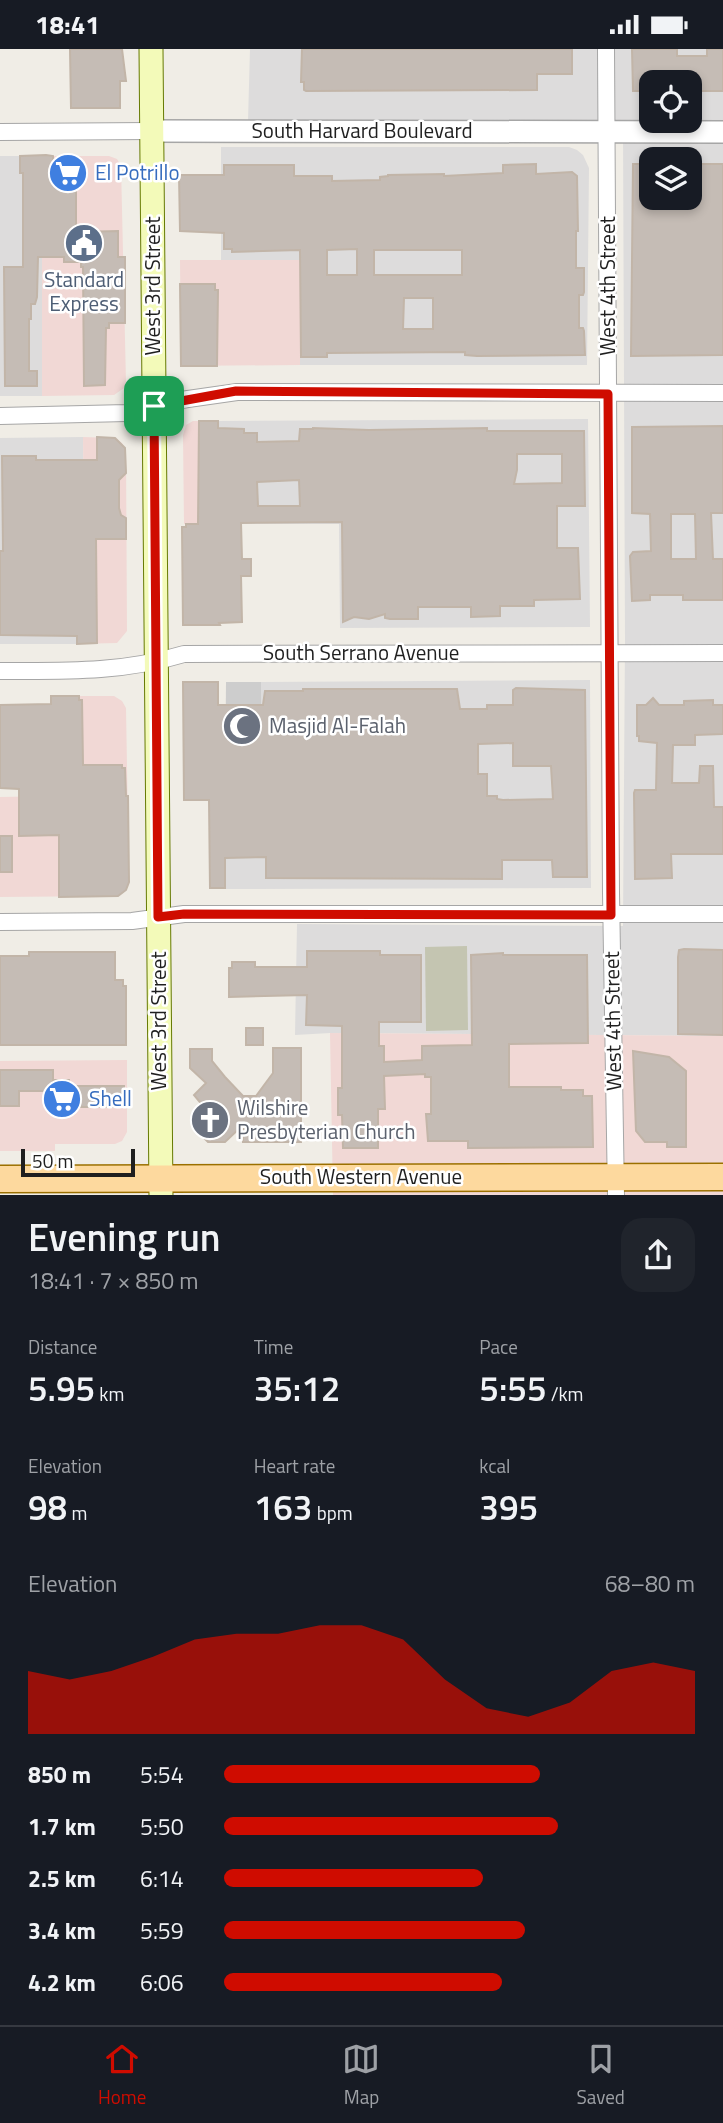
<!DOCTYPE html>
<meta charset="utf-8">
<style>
:root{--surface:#171b24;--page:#20242c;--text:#f1f3f6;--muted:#9ea1a6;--line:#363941;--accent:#cf0c00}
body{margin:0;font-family:"Titillium Web",sans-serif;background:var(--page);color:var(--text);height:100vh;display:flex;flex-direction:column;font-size:26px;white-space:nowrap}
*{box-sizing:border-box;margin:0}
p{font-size:23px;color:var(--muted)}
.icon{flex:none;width:38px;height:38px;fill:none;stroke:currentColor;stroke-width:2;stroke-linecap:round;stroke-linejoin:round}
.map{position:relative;height:1146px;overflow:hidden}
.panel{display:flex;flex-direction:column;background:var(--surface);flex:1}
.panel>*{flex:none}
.buttons{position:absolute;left:639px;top:21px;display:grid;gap:14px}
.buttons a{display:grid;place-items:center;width:63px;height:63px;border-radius:14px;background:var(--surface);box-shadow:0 4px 10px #0003;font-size:35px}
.scale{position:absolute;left:21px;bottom:18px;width:114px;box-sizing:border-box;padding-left:7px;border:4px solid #1f1f1f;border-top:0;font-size:19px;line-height:24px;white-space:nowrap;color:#1f1f1f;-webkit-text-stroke:5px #fff;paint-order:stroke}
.pin{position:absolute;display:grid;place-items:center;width:60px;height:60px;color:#fff;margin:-30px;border-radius:14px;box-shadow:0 4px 10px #0006}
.round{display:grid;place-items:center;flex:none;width:74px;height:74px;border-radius:21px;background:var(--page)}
.headline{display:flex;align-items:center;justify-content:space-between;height:119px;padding:0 28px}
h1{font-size:38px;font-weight:600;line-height:52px}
.figures{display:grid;grid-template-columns:repeat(3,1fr);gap:10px;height:119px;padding:7px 28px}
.figures div{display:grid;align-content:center}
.figures b{font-size:35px;font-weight:600}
.figures small{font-size:19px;font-weight:400}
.figures p{font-size:19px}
.chart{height:196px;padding:14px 28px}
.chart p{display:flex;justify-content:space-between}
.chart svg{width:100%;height:126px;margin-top:7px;fill:var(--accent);opacity:.7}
ul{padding:0 28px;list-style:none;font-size:23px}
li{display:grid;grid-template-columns:112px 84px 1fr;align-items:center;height:52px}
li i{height:18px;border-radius:9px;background:var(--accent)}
.status{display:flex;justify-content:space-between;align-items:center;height:49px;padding:0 35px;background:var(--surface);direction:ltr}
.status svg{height:19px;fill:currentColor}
.menu{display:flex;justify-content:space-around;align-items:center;height:98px;border-top:2px solid var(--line);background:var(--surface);font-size:19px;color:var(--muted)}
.menu a{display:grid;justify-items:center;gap:4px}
.menu .selected{color:var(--accent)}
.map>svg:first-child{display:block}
.residential{fill:#dddcdc;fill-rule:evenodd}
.commercial{fill:#f1d8d5}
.religious{fill:#cdcdcd}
.construction{fill:#c4c5b1}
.building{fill:#c5bcb5;stroke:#c2b5a8;stroke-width:2;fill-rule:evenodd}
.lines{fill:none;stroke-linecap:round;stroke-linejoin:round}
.minor-casing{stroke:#a6a6a6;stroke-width:18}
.tertiary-casing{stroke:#a6a6a6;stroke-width:24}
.secondary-casing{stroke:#667a03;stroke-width:25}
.primary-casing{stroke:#9b7000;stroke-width:29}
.minor{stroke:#fff;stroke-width:16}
.tertiary{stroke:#fff;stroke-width:21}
.secondary{stroke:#f3fab9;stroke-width:23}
.primary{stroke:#fdd99e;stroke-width:26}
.route-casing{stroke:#fff;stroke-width:14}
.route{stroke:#cf0c00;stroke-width:9}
.labels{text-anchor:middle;stroke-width:5;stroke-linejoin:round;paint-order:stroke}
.street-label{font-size:21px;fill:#1f1f1f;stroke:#fff}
.shop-label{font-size:21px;fill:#366cbe;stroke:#fff;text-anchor:start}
.service-label{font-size:21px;fill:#4e5e75;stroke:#fff}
.worship-label{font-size:21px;fill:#5b616d;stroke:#fff;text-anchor:start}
</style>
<div class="status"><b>18:41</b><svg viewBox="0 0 49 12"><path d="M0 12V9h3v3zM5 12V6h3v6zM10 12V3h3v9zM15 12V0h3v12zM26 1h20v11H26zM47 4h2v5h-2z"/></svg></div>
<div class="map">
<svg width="723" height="1147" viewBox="0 0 723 1147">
<rect width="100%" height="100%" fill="#f0ede6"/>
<g class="residential">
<path d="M250,0h473v987l-393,-3 -35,2 2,-111 326,2 2,-285 -2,-516 -375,-4zM651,33h39v39h-39zM651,110h39v39h-39z"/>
<polygon points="221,98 569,98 577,101 583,106 589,119 587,316 300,316 300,211 221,211"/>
<polygon points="0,107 54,107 55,208 42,209 42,347 0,347"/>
<polygon points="588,370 590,578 340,579 339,475 219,475 218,372"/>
<polygon points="83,388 84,492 77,595 0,595 0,389"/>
<polygon points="590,631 591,839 225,840 225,793 261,736 261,633"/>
</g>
<g class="commercial">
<polygon points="54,107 109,107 117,110 121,117 126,333 124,339 114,346 42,347 42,208 55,208"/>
<polygon points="180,211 300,211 300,316 181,317"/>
<polygon points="193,372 218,372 219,475 184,475 183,386 186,376"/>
<polygon points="83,388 115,389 122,394 126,402 127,582 117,594 77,595 84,492"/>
<polygon points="51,647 114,647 122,652 126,659 129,833 126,841 118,847 0,848 0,748 52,747"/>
<polygon points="330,984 723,987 723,1146 333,1146"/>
<polygon points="127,1011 127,1083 122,1092 115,1095 55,1095 55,1102 0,1102 0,1012"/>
</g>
<polygon class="religious" points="226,633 261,633 261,736 225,737"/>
<polygon class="construction" points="467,897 468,981 426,982 425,898"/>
<g class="building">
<polygon points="70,0 122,0 126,32 120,32 120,59 71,59"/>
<polygon points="302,0 572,0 572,25 537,25 537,41 306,42 304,41 304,33 301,33"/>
<polygon points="632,0 677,0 677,7 707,7 707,0 723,0 723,42 693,42 693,40 690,40 690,33 651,33 651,42 633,42"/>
<polygon points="46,106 53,107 53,110 76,110 76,183 118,182 118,208 125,208 125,274 109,274 109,279 106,279 105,336 84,337 83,218 81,218 81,213 64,213 64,208 38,208 37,248 35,255 31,255 31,270 29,270 29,322 37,322 37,337 5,337 4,218 23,218 23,124 20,124 20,107"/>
<path d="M536,115v10l36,-2 5,4 1,55h-2v37h8v24l-1,3h-4v33h4l1,3 1,24 -108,1 -12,-1v-3l-138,1v4h-26l-1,-107 -68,2v-3h-8v-16l-44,-2 -1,-56h45v-10h70v11h38v5l48,-1v-3l8,-1v-1l56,-1v2l59,-3v-8zM357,200v26h-30v-25zM374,201h88v25h-88zM404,249h29v31h-30z"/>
<polygon points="633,115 651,115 651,149 690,149 690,115 723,115 723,306 631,307"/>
<polygon points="180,235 215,235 215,241 218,241 217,317 181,317"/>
<path d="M199,372h19v7l26,1v4h13v9l42,-1 1,-12h13v-1l56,2 118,-2v3h97l1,75h-28v42h21l2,51 -46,1v6h-34v10l-29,1v-10h-53v12h-28l-5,-1v-4l-16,5 -15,-2 -11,5 -1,-100 -101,1 1,36h9v17h-10l1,46 -23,1 1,2h-37l-1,-98h4v-3h12zM517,405h45v29l-48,1 3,-14zM299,431l1,26h-42l-1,-24z"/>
<path d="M723,377v87h-12l2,46h10v41h-40v-5h-33v5l-18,1 -2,-45 3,-4 18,-1 -1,-37 -18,-1v-86zM671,465h24l1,45h-25z"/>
<polygon points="97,388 115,389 125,399 126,424 119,431 119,459 121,466 126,469 126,490 96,490 97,594 77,595 77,587 0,586 0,502 3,502 2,407 36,407 36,411 97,411"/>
<path d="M183,633h35v23h45l2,-14h38v-2h154l3,20h27v-4h26v-15l3,-2 69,2 2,187h-34l-1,-17h-50v19l-236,-1v-21l-41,1v30h-15l-1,-88h-25zM513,694v23h38l2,33 -50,1 -6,-1v-3h-10v-22h-9v-30z"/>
<polygon points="51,647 79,647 79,651 82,651 83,716 122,716 122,719 125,719 126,747 128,747 129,833 126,841 118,847 59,848 59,786 19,787 19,740 0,739 0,656 51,655"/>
<polygon points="653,649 659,656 684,656 684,652 713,651 713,656 723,656 723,685 695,686 695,696 673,696 672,734 699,734 700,717 713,717 714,758 723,758 723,805 671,805 672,829 635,830 634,744 635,741 656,741 657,694 639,692 639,687 637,687 637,656 646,656"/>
<rect x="0" y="787" width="12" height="36"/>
<polygon points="684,900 723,901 723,986 678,985 678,908 679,901"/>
<polygon points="307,902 380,902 380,906 421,906 421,973 379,973 379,997 384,997 384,1013 422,1011 422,997 472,996 471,906 503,904 503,906 587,906 588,994 509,995 509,1038 561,1038 561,1041 583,1041 583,1047 592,1047 593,1098 468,1099 468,1092 428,1092 426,1065 431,1065 431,1028 425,1028 425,1025 384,1027 385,1060 378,1060 378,1099 343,1099 342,1066 338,1066 338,1039 342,1039 342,977 306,976 307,946 229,948 229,919 232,919 232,913 255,913 255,918 307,918"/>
<polygon points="29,903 115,903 115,931 123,931 123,937 126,937 126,996 0,996 0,907 29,907"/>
<rect x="246" y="979" width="17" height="17"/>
<polygon points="273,999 301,999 301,1093 243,1093 243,1076 225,1093 208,1093 197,1082 197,1065 204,1058 194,1046 206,1034 190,1019 190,1000 212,1000 212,1012 225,1028 243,1047 256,1047 273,1024"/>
<polygon points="633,1002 669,1008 686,1022 686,1098 667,1098 667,1093 645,1093 636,1082"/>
<polygon points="0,1021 53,1021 53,1042 19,1042 19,1057 0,1057"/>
<polygon points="54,1031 69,1031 69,1037 124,1037 124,1058 69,1058 69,1067 54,1067"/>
</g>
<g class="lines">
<g class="minor-casing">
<g id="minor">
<polyline points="606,0 611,844 616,1147"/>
<polyline points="0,83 152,82"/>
<polyline points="0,367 127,364 181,351 237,343 723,344"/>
<path d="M0,622c65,0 121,2 184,-17l539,-1"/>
<polyline points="0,873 132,872 184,865 723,865"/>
</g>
</g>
<g class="tertiary-casing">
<polyline id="tertiary" points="152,82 723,83"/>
</g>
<g class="secondary-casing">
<polyline id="secondary" points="151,0 161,1147"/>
</g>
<g class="primary-casing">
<polyline id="primary" points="0,1130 723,1128"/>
</g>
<use href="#minor" class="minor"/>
<use href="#tertiary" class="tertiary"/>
<use href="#secondary" class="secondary"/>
<use href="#primary" class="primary"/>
</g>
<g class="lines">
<g class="route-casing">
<polygon id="route" points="236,342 608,345 611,866 184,865 158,868 154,357"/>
</g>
<use href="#route" class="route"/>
</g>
<defs>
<g id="supermarket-disc" transform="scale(2.0125)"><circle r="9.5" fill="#3f7fe0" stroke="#fff"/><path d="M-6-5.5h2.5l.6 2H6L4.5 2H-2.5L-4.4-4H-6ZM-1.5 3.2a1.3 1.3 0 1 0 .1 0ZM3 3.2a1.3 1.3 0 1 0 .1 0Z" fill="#fff"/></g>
<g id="civic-disc" transform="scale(2.0125)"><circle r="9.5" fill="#5c6f8a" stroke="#fff"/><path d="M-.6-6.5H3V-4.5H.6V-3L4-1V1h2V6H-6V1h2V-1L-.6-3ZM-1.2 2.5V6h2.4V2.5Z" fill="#fff"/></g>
<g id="mosque-disc" transform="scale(2.0125)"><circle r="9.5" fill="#6b7280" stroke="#fff"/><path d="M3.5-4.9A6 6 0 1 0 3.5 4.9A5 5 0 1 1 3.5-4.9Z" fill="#fff"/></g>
<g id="church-disc" transform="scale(2.0125)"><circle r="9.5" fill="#6b7280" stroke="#fff"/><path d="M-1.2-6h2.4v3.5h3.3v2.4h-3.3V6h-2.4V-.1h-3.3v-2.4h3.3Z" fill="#fff"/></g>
</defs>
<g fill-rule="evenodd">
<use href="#supermarket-disc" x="68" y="124"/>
<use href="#civic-disc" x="84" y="194"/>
<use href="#mosque-disc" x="242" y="677"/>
<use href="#supermarket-disc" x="62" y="1050"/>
<use href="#church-disc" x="210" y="1071"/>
</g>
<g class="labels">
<g class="street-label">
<text x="362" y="89">South Harvard Boulevard</text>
<text transform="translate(153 237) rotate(-90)" y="7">West 3rd Street</text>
<text transform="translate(608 237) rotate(-90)" y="7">West 4th Street</text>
<text x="361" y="611">South Serrano Avenue</text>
<text transform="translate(159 972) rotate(-90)" y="7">West 3rd Street</text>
<text transform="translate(613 972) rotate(-91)" y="7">West 4th Street</text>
<text x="361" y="1135">South Western Avenue</text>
</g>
<g class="shop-label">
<text x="95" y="131">El Potrillo</text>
<text x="89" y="1057">Shell</text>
</g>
<g class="service-label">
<text x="84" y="238">Standard<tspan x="84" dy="24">Express</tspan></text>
</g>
<g class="worship-label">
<text x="269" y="684">Masjid Al-Falah</text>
<text x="237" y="1066">Wilshire<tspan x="237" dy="24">Presbyterian Church</tspan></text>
</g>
</g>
</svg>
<div class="buttons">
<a><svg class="icon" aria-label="locate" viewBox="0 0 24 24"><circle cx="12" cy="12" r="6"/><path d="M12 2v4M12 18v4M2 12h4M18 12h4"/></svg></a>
<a><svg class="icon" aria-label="layers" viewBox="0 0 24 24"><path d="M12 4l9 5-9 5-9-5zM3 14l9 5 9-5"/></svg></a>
</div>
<div class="scale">50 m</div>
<div class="pin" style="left:154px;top:357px;background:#1e9e55"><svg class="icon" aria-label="arrive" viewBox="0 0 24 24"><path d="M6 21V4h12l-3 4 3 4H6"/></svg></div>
</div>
<section class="panel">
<div class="headline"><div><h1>Evening run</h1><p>18:41 · 7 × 850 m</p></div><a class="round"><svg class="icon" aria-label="share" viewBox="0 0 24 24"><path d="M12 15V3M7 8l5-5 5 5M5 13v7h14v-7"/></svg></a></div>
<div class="figures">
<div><p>Distance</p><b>5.95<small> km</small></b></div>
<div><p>Time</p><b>35:12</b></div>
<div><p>Pace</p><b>5:55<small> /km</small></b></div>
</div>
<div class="figures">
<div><p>Elevation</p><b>98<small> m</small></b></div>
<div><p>Heart rate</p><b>163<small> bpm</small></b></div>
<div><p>kcal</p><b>395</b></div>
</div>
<div class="chart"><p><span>Elevation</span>68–80 m</p>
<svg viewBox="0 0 160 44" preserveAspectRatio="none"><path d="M0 44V22L10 25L20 22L30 17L40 11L50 9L60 9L70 6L80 6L90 11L100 25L110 35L120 38L130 33L140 22L150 19L160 22V44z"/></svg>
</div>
<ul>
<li><b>850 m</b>5:54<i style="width:67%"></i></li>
<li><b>1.7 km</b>5:50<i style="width:71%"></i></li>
<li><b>2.5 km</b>6:14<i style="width:55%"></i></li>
<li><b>3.4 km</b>5:59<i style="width:64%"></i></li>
<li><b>4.2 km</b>6:06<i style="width:59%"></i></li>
</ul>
</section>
<nav class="menu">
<a class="selected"><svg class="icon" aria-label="home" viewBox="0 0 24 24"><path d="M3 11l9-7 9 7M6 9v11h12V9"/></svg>Home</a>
<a><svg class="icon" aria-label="map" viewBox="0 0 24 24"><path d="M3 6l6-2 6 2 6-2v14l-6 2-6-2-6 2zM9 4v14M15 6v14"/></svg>Map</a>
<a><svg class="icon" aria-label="saved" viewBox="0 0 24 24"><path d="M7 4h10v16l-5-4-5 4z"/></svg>Saved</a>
</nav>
